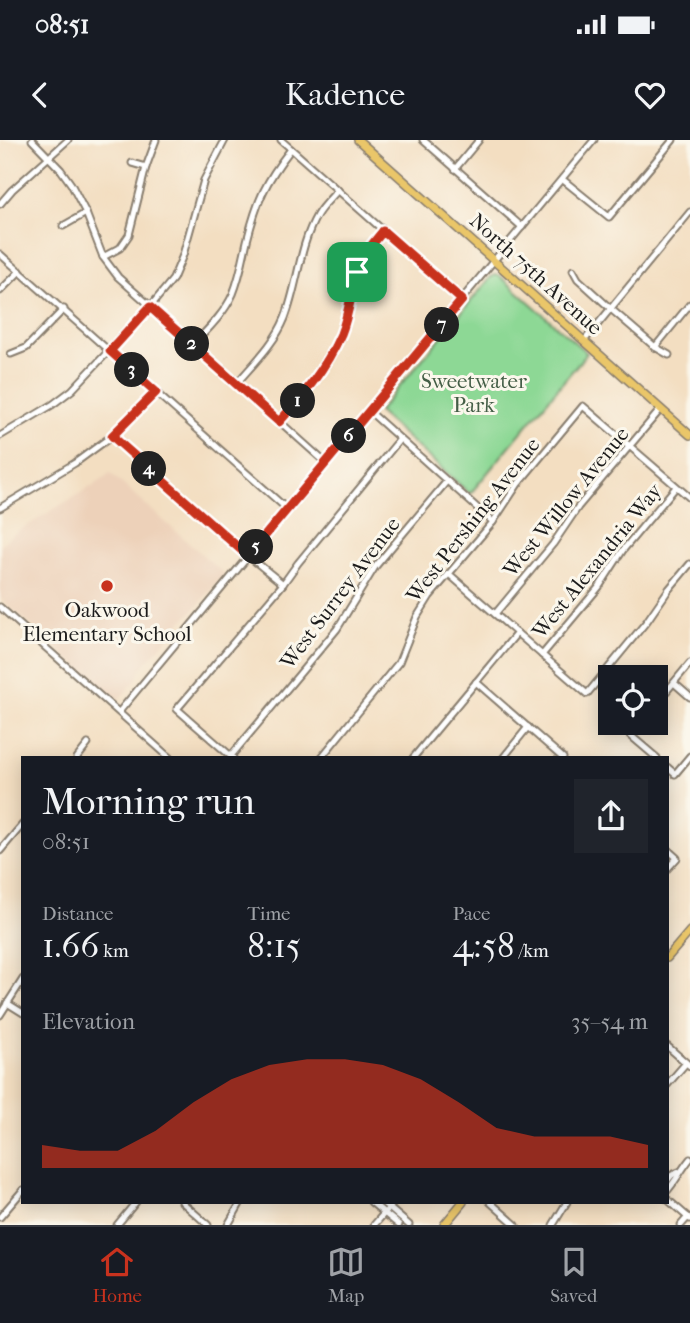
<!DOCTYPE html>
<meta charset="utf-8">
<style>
:root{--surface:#171b24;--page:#20242c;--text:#f1f3f6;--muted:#9ea1a6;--line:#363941;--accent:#c8321e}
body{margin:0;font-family:"IM FELL French Canon",serif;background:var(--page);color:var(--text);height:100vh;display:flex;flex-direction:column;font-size:26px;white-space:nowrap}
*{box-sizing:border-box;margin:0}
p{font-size:23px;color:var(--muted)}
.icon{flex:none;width:38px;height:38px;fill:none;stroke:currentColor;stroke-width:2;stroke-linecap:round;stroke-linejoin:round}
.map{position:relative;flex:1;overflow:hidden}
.sheet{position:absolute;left:21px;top:616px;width:648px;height:448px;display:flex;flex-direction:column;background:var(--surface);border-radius:0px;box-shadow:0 4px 18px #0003}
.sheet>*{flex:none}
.fabs{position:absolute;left:598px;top:525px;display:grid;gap:14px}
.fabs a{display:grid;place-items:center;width:70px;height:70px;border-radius:0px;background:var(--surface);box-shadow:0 4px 18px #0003;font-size:35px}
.pin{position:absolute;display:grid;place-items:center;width:60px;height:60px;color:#fff;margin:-30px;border-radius:14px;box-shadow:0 4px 10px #0006}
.km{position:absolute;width:35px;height:35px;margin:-18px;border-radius:50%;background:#222;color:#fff;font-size:19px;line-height:35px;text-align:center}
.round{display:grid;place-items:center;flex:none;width:74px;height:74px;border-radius:0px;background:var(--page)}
.head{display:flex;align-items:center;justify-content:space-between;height:119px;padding:0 21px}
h1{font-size:38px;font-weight:600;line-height:52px}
.metrics{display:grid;grid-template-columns:repeat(3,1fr);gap:10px;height:119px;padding:7px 21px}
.metrics div{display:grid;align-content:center}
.metrics b{font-size:35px;font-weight:600}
.metrics small{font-size:19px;font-weight:400}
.metrics p{font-size:19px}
.chart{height:196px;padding:14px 21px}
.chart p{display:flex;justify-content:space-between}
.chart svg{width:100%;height:126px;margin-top:7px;fill:var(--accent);opacity:.7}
.status{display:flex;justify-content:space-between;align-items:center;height:49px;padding:0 35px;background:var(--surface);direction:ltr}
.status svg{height:19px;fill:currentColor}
header{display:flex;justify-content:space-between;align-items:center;height:91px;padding:0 21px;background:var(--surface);font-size:32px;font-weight:600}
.tab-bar{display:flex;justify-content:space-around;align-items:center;height:98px;border-top:2px solid var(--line);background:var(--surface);font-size:19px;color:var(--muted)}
.tab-bar a{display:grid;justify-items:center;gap:4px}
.tab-bar .on{color:var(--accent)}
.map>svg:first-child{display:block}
.built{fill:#edd1b9}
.green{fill:#8dd895;stroke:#547a58;stroke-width:2}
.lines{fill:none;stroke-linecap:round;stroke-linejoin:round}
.minor-casing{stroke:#887d6e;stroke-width:9}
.major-casing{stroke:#887d6e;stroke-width:10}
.minor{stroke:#fff;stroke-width:5}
.major{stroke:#eac669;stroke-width:7}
.route-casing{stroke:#fff;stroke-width:14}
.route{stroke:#c8321e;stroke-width:9}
.poi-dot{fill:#c8321e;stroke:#fbf7ec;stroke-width:2.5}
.labels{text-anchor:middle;stroke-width:6;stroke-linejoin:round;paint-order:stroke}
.street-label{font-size:21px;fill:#1c1c1c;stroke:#fbf7ec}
.park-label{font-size:21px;fill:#445e46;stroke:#fbf7ec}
.poi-label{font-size:21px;fill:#1c1c1c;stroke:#fbf7ec}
</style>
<div class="status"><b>08:51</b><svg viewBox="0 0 49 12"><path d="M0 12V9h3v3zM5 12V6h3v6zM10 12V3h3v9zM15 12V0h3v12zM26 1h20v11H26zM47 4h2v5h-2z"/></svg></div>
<header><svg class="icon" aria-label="back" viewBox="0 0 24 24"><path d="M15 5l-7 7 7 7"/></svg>Kadence<svg class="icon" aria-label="heart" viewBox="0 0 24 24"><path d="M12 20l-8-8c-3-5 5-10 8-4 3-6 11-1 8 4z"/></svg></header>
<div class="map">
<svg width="690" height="1085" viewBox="0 0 690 1085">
<rect width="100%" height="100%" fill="#fbf7ec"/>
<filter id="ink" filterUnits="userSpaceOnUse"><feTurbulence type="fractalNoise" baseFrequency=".0143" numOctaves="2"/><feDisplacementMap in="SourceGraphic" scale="14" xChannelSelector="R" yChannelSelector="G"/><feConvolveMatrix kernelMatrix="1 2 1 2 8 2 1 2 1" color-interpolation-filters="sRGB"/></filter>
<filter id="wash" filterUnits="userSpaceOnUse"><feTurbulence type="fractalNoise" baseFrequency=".00686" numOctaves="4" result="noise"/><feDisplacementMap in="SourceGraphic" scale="28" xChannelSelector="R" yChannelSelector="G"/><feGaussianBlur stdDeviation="1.57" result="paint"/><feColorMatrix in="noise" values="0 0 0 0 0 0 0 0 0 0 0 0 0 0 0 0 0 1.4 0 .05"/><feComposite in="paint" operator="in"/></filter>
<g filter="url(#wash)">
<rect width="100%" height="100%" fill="#f3dec1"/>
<polygon class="built" points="110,333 224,434 193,471 180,483 140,530 136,540 121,557 117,559 114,559 0,458 0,406 9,397 100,341"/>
<polygon class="green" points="495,135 500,136 587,213 470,354 378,272 491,137"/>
</g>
<g filter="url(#ink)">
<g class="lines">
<g class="minor-casing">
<g id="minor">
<polyline points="32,0 61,30 71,44 86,73 103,117 118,137 326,323"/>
<polyline points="281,0 462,160"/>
<polyline points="423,0 522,87"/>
<polyline points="132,23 146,27"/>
<polyline points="455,29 479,0"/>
<polyline points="562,39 609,77 673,0"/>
<polyline points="0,64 12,50 68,0"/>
<polyline points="63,86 86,73"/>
<polyline points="0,114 287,369"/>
<polyline points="103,117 120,108 129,95 146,27 156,0"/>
<polyline points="573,130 578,139 611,169 655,207 669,215"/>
<polyline points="0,151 20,131"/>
<polyline points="352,155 366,158"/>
<polyline points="584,201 690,72"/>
<path d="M193,205c15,-16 31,-31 40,-51 7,-17 10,-35 14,-53 10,-40 18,-59 44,-92"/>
<polyline points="655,207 690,164"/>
<polyline points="11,214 26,208 64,169"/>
<path d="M237,243c17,-20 38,-40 48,-65 13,-33 14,-72 32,-103 5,-9 14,-17 21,-25"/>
<polyline points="369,271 493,382"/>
<path d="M279,282c25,-28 47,-53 62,-88 8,-20 10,-42 16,-63 5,-15 16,-28 26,-40"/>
<polyline points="0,296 52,265 72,250 150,167 173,139 183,115 204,40 225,0"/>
<polyline points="112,296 241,410 283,444"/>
<polyline points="0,368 75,323 112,296 156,252"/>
<polyline points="449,434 587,554 647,481 669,449 690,424"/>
<polyline points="0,467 170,618"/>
<polyline points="495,474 553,404 578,367 661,269"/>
<polyline points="542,515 599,447 623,410 676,347"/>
<polyline points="476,542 563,618"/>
<polyline points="674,543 690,557"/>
<polyline points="656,564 690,523"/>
<polyline points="119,572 594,0"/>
<polyline points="640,583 630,595 657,618"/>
<polyline points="231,616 337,489 375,427 447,341"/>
<polyline points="77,618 88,604"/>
<polyline points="233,618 177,569 283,444 298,423 400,299"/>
<polyline points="321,618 399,522 417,477 430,456 493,382 518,344 583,266 690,358"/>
<polyline points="413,618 517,493"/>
<polyline points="503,618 528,587"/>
<polyline points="667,627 675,634 690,616"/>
<polyline points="667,709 677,718 667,729"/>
<polyline points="0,711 23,684"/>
<polyline points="7,863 23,873"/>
<polyline points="0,875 23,839"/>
<polyline points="667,906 690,926"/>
<polyline points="667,945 686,923"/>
<polyline points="667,1041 672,1035 679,1032"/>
<path d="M667,1051c9,-10 14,-21 23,-32"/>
<polyline points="667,1059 690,1079"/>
<polyline points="182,1062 208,1085"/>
<polyline points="371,1062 399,1085"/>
<polyline points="382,1062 409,1085"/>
<polyline points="490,1062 516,1085"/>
<polyline points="0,1077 23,1050"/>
<polyline points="117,1085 136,1062"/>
<polyline points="228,1085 241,1062"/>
<polyline points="374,1085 394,1062"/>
<polyline points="553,1085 567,1062"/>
<polyline points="681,1085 688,1077"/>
</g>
</g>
<g class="major-casing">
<g id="major">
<polyline points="358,0 690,295"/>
<polyline points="667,818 690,791"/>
<polyline points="444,1085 463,1062"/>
</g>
</g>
<use href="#minor" class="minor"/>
<use href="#major" class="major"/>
</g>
</g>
<g class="lines" filter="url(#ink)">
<g class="route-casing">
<path id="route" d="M383,91l79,69 -214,256 -136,-120 44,-44 -46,-41 40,-44 129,115c26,-29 46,-52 62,-88 8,-20 10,-42 16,-63 5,-15 16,-28 26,-40z"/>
</g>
<use href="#route" class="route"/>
</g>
<circle class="poi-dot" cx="107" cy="446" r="7"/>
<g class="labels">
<g class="street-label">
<text transform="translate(536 134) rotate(42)" y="7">North 75th Avenue</text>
<text transform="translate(566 362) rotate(-51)" y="7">West Willow Avenue</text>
<text transform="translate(473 380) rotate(-52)" y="7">West Pershing Avenue</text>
<text transform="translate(597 421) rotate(-51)" y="7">West Alexandria Way</text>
<text transform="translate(340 453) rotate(-53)" y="7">West Surrey Avenue</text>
</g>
<g class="park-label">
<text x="474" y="248">Sweetwater<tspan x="474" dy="24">Park</tspan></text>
</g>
<g class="poi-label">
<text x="107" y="477">Oakwood<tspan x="107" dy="24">Elementary School</tspan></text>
</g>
</g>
</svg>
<div class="fabs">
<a><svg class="icon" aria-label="locate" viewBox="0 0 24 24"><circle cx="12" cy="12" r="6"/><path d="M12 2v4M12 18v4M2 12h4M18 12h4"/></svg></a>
</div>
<div class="pin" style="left:357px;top:132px;background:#1e9e55"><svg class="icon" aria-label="arrive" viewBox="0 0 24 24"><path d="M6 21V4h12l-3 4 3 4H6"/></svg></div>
<b class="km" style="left:298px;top:261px">1</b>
<b class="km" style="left:192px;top:204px">2</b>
<b class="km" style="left:132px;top:230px">3</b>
<b class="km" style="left:149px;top:329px">4</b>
<b class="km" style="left:256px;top:407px">5</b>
<b class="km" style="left:349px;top:296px">6</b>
<b class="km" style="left:442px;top:185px">7</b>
<section class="sheet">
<div class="head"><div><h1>Morning run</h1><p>08:51</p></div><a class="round"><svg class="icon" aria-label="share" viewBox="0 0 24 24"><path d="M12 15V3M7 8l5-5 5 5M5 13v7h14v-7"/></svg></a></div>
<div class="metrics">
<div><p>Distance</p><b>1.66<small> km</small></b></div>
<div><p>Time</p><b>8:15</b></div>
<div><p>Pace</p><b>4:58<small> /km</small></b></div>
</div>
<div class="chart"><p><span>Elevation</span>35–54 m</p>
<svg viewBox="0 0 160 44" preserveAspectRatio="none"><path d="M0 44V36L10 38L20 38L30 31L40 21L50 13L60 8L70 6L80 6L90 8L100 13L110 21L120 30L130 33L140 33L150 33L160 36V44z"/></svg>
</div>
</section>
</div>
<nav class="tab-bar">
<a class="on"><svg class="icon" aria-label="home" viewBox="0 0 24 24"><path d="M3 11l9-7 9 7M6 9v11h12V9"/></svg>Home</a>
<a><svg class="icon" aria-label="map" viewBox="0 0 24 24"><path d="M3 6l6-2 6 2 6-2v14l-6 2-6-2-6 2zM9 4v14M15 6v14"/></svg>Map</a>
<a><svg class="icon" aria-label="saved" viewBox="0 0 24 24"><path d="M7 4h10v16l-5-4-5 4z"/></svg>Saved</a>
</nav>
